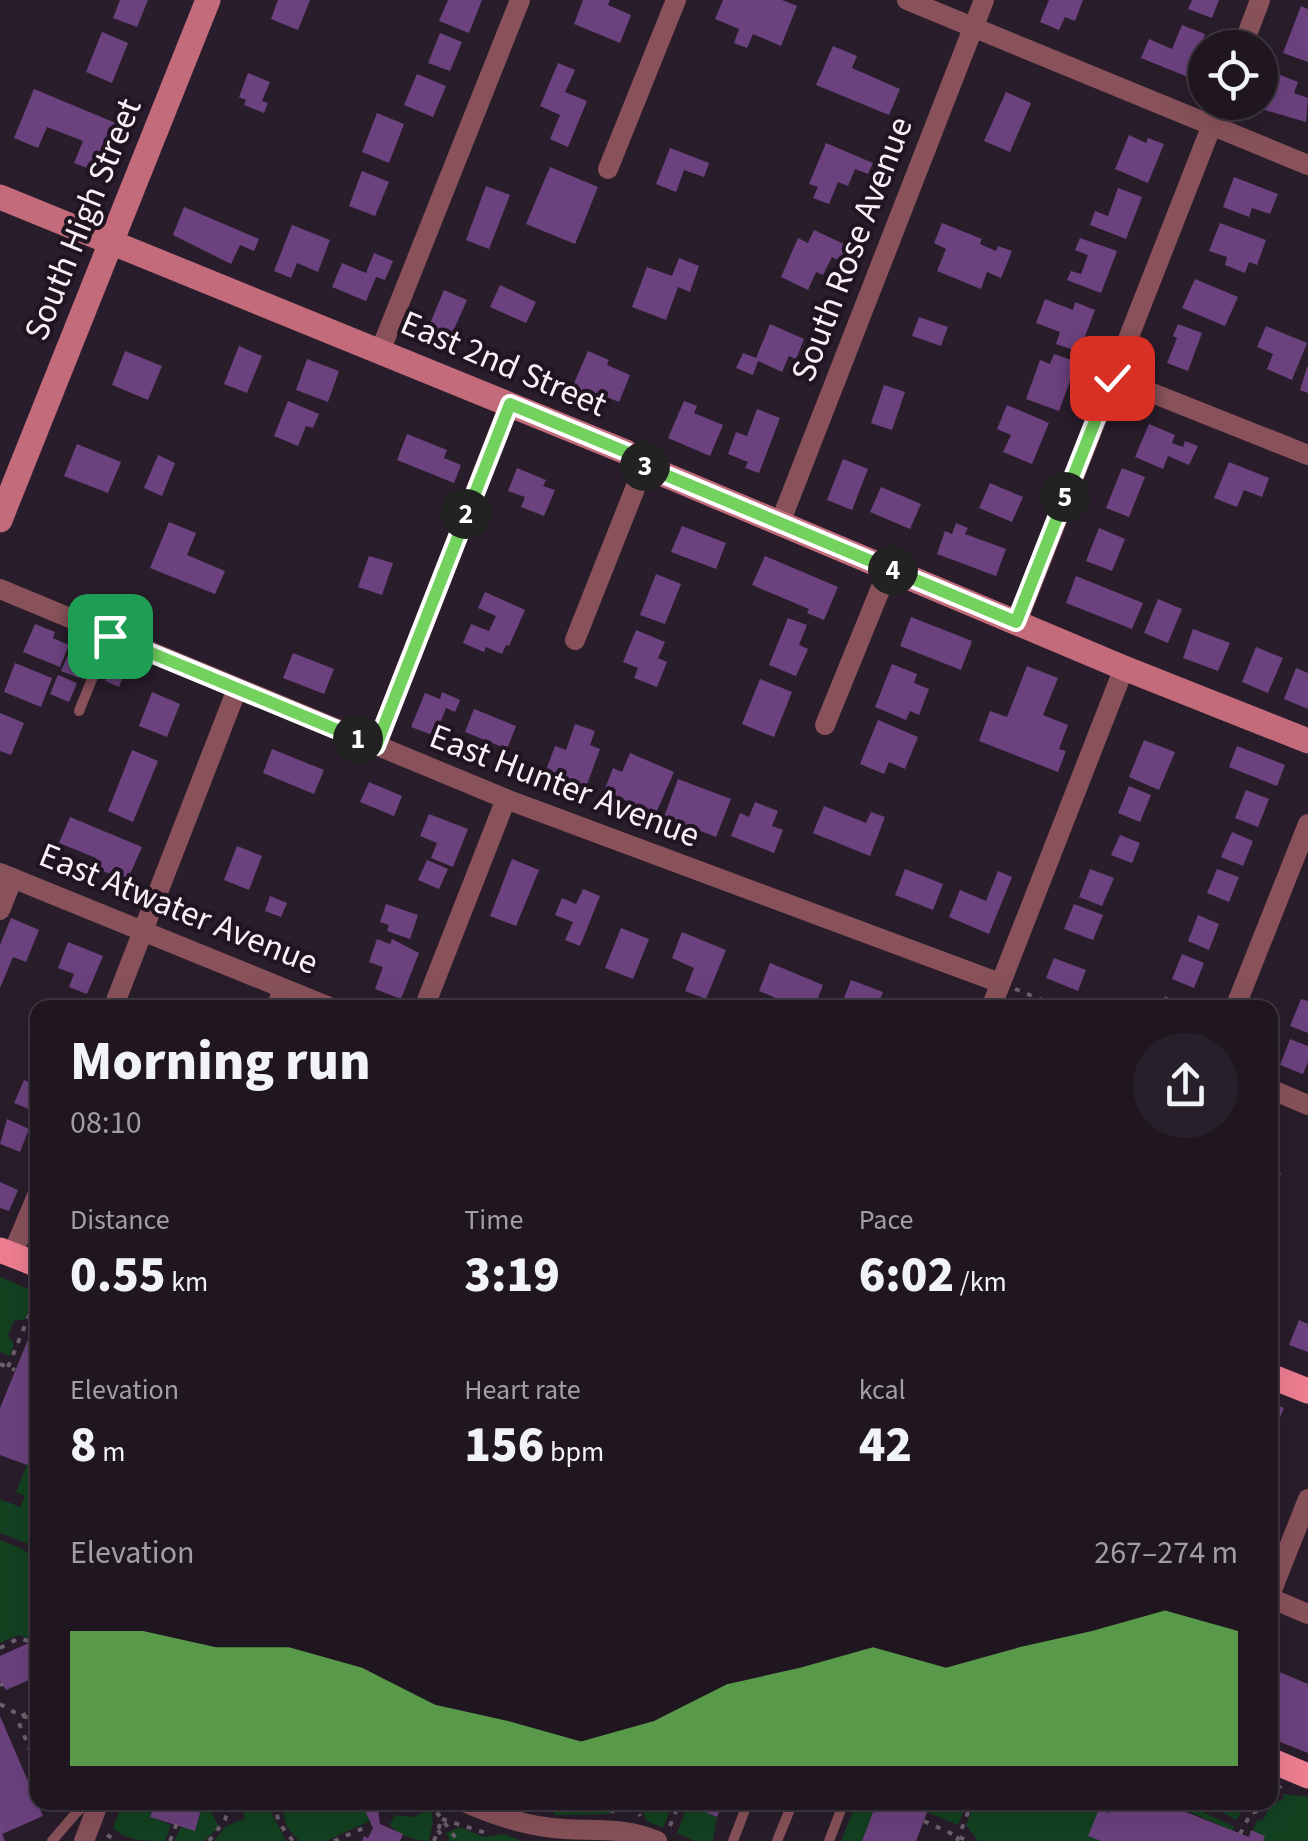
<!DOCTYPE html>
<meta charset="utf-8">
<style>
:root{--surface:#1f1620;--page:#271f29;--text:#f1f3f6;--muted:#a19fa5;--line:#3c353e;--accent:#72d25d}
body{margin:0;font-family:"Source Sans 3",sans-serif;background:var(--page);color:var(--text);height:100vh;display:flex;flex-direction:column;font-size:38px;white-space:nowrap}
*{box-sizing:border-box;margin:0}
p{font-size:32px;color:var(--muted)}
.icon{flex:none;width:55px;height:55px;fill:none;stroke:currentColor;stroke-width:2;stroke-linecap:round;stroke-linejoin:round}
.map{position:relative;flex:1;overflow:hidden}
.panel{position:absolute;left:30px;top:1000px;width:1248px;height:810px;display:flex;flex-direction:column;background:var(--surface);border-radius:20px;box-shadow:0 10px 40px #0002,0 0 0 2px var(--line)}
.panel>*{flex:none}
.fabs{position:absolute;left:1188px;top:30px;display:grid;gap:20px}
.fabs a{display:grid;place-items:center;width:90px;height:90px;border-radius:50%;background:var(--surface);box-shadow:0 10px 40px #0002,0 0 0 2px var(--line);font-size:50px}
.pin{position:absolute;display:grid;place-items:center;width:85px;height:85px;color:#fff;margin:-42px;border-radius:20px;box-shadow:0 5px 15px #0006}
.km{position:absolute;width:50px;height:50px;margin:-25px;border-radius:50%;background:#222;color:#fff;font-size:28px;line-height:50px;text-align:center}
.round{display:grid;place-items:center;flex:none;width:105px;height:105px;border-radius:52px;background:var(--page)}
.overview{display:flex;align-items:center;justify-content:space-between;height:170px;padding:0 40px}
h1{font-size:55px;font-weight:800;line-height:75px}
.stats{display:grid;grid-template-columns:repeat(3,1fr);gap:15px;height:170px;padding:10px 40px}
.stats div{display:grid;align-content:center}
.stats b{font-size:50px;font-weight:800}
.stats small{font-size:28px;font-weight:400}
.stats p{font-size:28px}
.chart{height:280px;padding:20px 40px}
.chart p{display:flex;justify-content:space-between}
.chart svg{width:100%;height:180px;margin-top:10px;fill:var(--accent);opacity:.7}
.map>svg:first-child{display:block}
.green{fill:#134221}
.building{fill:#6c427e}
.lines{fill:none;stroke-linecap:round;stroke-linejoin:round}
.path{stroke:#6c616e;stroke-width:4;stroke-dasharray:5 8;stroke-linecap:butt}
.lane{stroke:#89525a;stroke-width:10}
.street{stroke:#89525a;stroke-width:20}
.secondary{stroke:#c36b7a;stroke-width:25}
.primary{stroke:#f07e92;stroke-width:25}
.route-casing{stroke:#fff;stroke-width:20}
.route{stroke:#72d25d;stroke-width:12}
.labels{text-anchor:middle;stroke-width:8;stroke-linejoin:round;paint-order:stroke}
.street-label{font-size:35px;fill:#f8f0f9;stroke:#201421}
</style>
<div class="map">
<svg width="1308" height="1841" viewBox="0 0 1308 1841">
<rect width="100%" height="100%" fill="#291d2b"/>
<g class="green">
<polygon points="0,1277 36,1292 25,1319 14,1321 8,1335 14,1344 10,1356 0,1352"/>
<polygon points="37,1439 37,1542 31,1545 0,1533 0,1499 20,1507 25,1496 16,1492"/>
<path d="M0,1540c9,4 22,7 29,14 15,13 10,68 3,85l-14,-4 -18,8z"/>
<polygon points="1283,1794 1308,1797 1308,1841 1263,1841 1265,1836 1253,1831 1257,1820 1262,1821 1270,1806 1284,1798"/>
<path d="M123,1803h33l-5,14 20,8 -6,16c-20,0 -38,0 -52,-13z"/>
<polygon points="207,1803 214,1803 212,1813 219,1827 204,1841 174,1841 182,1825 195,1830 202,1804"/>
<polygon points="244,1803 270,1803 271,1812 286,1841 214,1841 226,1826 244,1819"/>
<polygon points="280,1803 361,1803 370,1821 326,1841 299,1841 287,1827"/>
<polygon points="580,1803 612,1803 610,1814 555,1815 551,1808"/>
<polygon points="638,1803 673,1803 663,1828 647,1821"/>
<polygon points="856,1803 876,1805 862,1841 841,1841"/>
<polygon points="931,1803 931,1802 967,1803 958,1825 927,1812"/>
<polygon points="975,1803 1113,1803 1109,1813 1089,1836 1101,1841 978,1841 966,1825"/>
<polygon points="1169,1803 1195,1803 1203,1812 1235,1827 1233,1831"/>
<polygon points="1204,1803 1244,1803 1237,1820"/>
<polygon points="688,1805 717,1817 713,1841 694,1841 677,1833"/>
<path d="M431,1809l2,13 -4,19c-12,0 -31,-6 -39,-16l4,-10 19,2z"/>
<polygon points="459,1827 484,1837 504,1834 522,1841 450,1841 446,1833"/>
</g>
<g class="building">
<polygon points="120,0 148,0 137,27 113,18"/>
<polygon points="278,0 310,0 298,30 271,19"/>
<polygon points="448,0 482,0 469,33 439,21"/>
<polygon points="583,0 610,0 608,5 631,15 620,43 574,24"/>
<polygon points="723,0 782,0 797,6 781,46 753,34 747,48 734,43 739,29 715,19"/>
<polygon points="1049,0 1083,0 1075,21 1065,17 1059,30 1040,22"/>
<polygon points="1192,0 1219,0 1212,18 1188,9"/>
<polygon points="1301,6 1308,9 1308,62 1283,53"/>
<polygon points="1182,25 1205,34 1188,77 1141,58 1149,39 1172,49"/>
<polygon points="102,32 128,43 112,83 86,72"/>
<polygon points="440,33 462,42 450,71 428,63"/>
<polygon points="833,46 857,56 852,68 900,89 889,115 816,85"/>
<polygon points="558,63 575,70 565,92 587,101 568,147 550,139 560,115 540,106"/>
<polygon points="248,73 270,82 262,101 268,103 264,113 244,105 246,100 239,97"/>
<polygon points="1275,73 1298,82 1294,93 1308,98 1306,122 1261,109"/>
<polygon points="417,74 446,86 433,117 404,105"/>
<polygon points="34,89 118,124 98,172 74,163 83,141 47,127 38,148 14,138"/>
<polygon points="1006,92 1031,103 1010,152 984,141"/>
<polygon points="377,113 404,124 389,163 362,152"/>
<polygon points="1129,135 1146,143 1148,138 1164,144 1148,183 1115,169"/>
<polygon points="826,143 873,163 868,174 855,169 848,186 838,182 829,204 813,198 818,187 809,184"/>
<polygon points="670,148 709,163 704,177 684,170 676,192 656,184"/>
<polygon points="550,167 598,187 575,244 526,224"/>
<polygon points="362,171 389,182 375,216 349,206"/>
<polygon points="1234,177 1278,194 1270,214 1252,208 1249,217 1223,207"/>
<polygon points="486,186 510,195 489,249 466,240"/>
<polygon points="1118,188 1142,197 1126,239 1090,225 1095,211 1108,216"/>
<polygon points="184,207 259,239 254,251 240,245 231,264 173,235"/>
<polygon points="942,223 982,239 980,244 996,251 998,246 1012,251 1001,278 987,272 981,289 937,271 946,249 934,243"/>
<polygon points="1220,223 1266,240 1257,265 1249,262 1245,273 1225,265 1227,257 1209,251"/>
<polygon points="292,225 330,240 318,272 297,263 291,278 274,271"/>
<polygon points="814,230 848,246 841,262 832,257 823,275 816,272 808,290 781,277 798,238 808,243"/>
<polygon points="1080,238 1117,251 1101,293 1067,280 1071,271 1081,274 1088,255 1075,250"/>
<polygon points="374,253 393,261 385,280 376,277 366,301 332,287 342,263 366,273"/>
<polygon points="679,258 699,266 690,292 678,287 666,320 632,307 647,267 672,276"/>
<polygon points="1195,279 1238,297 1225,326 1182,308"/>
<polygon points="500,285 536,302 526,323 490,307"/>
<polygon points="444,290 467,300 451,336 429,326"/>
<polygon points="1045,299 1073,310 1075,302 1095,310 1079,352 1056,344 1060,332 1036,323"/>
<polygon points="919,317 948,327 941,346 912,336"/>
<polygon points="770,324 804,339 796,359 789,356 782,372 758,361 753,375 736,368 743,353 756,358"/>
<polygon points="1178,324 1202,333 1188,371 1167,363 1177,338 1173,336"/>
<polygon points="1266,326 1307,343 1292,380 1267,369 1273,354 1257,347"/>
<polygon points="239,346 262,356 247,393 224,384"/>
<polygon points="125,351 162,366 148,400 112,385"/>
<polygon points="588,351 609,360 607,365 630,375 619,402 599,394 596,401 571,390"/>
<polygon points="1054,354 1077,362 1059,411 1026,399 1040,360 1050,364"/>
<polygon points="307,359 339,371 328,402 296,390"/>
<polygon points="1307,367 1308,367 1308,393 1300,390"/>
<polygon points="884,385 905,392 892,430 871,423"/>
<polygon points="288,401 319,414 313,428 306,426 298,446 274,436"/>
<polygon points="684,401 697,406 694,413 723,425 710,456 668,438"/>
<polygon points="1007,405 1049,423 1032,464 1003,452 1011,435 997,429"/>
<polygon points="757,409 780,418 759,473 745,468 748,462 728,454 736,432 747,436"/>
<polygon points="1149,424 1175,435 1172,443 1183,447 1185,441 1198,446 1189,465 1168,456 1163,469 1135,457"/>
<polygon points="407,434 447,450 444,458 461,465 454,483 397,460"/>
<polygon points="77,444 121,462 108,493 64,476"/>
<polygon points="158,455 175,463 162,496 144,488"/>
<polygon points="843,459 868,469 852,510 827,500"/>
<polygon points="1229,462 1269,478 1262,497 1244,490 1237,507 1214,498"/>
<polygon points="517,468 546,480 543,486 555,490 544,516 521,507 525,497 508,491"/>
<polygon points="1122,468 1145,477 1129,517 1106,508"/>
<polygon points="990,483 1023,497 1012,522 979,508"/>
<polygon points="881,487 921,504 910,529 870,512"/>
<polygon points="169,522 196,533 187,555 225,571 215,594 150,568"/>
<polygon points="956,523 968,528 965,534 1006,549 996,576 937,554 945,531 952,534"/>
<polygon points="682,526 726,543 716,569 671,552"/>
<polygon points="1099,528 1125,539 1112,571 1086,561"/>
<polygon points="369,556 393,563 382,595 358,587"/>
<polygon points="765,556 838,587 824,620 807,613 809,609 752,585"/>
<polygon points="656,574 681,584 665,624 640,615"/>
<polygon points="1076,576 1143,603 1132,629 1066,603"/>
<polygon points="485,592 525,610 509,646 506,645 502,654 486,647 484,652 463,643 471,624 489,631 496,616 478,608"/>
<polygon points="1158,599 1182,609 1168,643 1144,633"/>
<polygon points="911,617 972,641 961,670 900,646"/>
<polygon points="788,618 807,625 799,645 808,649 796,676 769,665"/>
<polygon points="35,624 55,632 53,638 69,645 60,667 23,652"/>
<polygon points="1193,629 1230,643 1218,671 1183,658"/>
<polygon points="636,630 665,642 658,658 667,662 657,687 634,678 638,668 623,662"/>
<polygon points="1256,647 1283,658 1268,693 1242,682"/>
<polygon points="69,653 86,660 79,678 61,671"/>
<polygon points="293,653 334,669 324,694 283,678"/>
<polygon points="15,663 52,678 41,707 4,692"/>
<polygon points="113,664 126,670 119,687 105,681"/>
<polygon points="892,664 917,674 914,683 929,689 919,715 910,711 906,720 875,707"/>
<polygon points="1027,666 1058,678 1043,715 1068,725 1059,749 1066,751 1058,772 979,741 990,711 1007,717"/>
<polygon points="1296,668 1308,673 1308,709 1284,699"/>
<polygon points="58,675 77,683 69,702 50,694"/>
<polygon points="760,679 792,692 774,737 742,724"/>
<polygon points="152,692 180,704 167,737 139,726"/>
<polygon points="442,692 460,700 455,712 446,708 435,736 411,727 425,693 440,699"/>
<polygon points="474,709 516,726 507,749 465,732"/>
<polygon points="0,713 24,723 11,755 0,751"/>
<polygon points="878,720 918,737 905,769 889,762 884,774 860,764"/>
<polygon points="575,724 595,731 590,745 600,749 586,787 545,773 555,746 566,750"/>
<polygon points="1144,740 1175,752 1159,790 1129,777"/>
<polygon points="1237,746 1285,765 1277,786 1229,767"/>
<polygon points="272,749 324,770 314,794 263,773"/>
<polygon points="132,750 158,761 133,822 108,811"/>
<polygon points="630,753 674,772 656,813 604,791 613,768 622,772"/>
<polygon points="678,779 731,799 716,837 664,817"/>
<polygon points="369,782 402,796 394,816 360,802"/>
<polygon points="1129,786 1151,795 1140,822 1118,813"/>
<polygon points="1246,790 1269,799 1258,827 1235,818"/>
<polygon points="755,802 778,811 772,826 783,830 774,853 731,836 740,813 749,817"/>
<polygon points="824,806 866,823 871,812 885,817 870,856 813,833"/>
<polygon points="429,814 468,829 453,867 431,858 437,843 420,836"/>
<polygon points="70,817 142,847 127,881 93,867 96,858 59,843"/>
<polygon points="1232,832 1253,841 1243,866 1221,857"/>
<polygon points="1120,835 1140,843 1132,863 1111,855"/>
<polygon points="237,846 262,856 249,890 224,880"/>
<polygon points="512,859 539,870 516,926 490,916"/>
<polygon points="427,860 448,869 439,889 418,880"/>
<polygon points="905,869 943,884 933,910 895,895"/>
<polygon points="1090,869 1114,878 1102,906 1079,897"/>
<polygon points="1217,869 1239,877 1229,902 1207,893"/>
<polygon points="998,871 1012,877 989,934 949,917 960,890 986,901"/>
<polygon points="583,889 600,896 580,946 565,940 573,922 555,915 562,898 576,904"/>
<polygon points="270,896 287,903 281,917 265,911"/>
<polygon points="386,904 418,915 410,939 387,931 389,925 380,922"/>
<polygon points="1074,904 1103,915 1093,940 1064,929"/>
<polygon points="1198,915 1219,924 1209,950 1188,941"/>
<polygon points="11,918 39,930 26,962 13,957 0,988 0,945"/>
<polygon points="621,928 649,939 633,979 605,968"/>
<polygon points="682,932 726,950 706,999 685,991 694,968 672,958"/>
<polygon points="377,939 390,944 392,939 419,953 401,999 375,989 383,967 369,962"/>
<polygon points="68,942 103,956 87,994 69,987 74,974 58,968"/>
<polygon points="1182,954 1204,963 1194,988 1172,979"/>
<polygon points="1054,958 1086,970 1078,991 1046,978"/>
<polygon points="770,963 823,985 814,1008 800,1008 759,991"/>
<polygon points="851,980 883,992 879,1002 892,1008 840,1008"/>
<polygon points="1165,996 1186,1005 1185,1008 1160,1008"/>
<polygon points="168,998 189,1000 207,1008 165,1008"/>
<polygon points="1301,999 1308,1001 1308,1033 1290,1026"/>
<polygon points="1290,1039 1308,1046 1308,1062 1303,1074 1280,1065"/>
<polygon points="24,1080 38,1086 36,1112 14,1103"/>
<polygon points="7,1119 29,1129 20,1152 0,1144"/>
<polygon points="1270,1120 1280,1124 1270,1149"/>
<polygon points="1270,1168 1281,1173 1270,1201"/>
<polygon points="0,1182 18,1190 9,1211 0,1208"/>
<polygon points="38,1315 38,1439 27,1465 0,1455 0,1408"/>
<polygon points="1299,1320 1308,1324 1308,1352 1289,1345"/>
<polygon points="1270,1402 1284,1408 1270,1441"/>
<polygon points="38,1626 38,1676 6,1690 0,1681 0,1656 31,1642"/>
<polygon points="1270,1668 1308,1684 1308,1753 1270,1738"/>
<polygon points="0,1716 43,1816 2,1834 5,1841 0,1841"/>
<polygon points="156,1802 203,1802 195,1831 150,1817"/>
<polygon points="361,1802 377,1802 380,1824 403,1834 400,1841 362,1841 364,1836 368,1838 373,1828"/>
<polygon points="549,1802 575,1802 575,1804 551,1808"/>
<polygon points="681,1802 723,1802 717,1817"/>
<polygon points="877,1802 931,1802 916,1841 862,1841"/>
<polygon points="1113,1802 1152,1802 1162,1806 1163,1803 1249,1837 1251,1830 1265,1836 1263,1841 1101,1841 1088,1836 1099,1809 1109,1813"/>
</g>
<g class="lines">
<g class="path">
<polyline points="88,209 99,206 105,198"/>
<polyline points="1015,989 1062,1008"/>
<polyline points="0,1364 15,1370"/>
<polyline points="8,1367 35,1301 38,1302"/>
<polyline points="0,1648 19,1638 31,1642"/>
<polyline points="0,1685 3,1684"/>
<polyline points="0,1704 21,1716 38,1719"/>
<polyline points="38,1709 21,1716 19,1723 38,1770"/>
<polyline points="1270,1796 1281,1786"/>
<polyline points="274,1802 279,1823 293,1841"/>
<polyline points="406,1802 416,1810 430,1805"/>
<polyline points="429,1802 458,1841"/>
<polyline points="635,1802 640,1816"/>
<polyline points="1248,1802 1251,1813 1261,1810 1266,1802"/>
<polyline points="388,1804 404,1802"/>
<polyline points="39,1807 49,1802"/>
<polyline points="612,1813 615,1802"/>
<polyline points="442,1819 489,1834"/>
<polyline points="924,1821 968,1841"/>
<polyline points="670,1826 676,1811 673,1802"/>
<polyline points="438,1830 445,1841"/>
<polyline points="1240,1834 1251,1813"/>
<polyline points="107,1835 117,1841"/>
<polyline points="170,1841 177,1823"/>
<polyline points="209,1841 225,1820 230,1802"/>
<polyline points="334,1841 366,1827"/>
<polyline points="434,1841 442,1819"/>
<polyline points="957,1841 972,1802"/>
</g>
<g class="lane">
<polyline points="79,711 110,635"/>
<polyline points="270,1008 279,987"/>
<polyline points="52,1841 76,1813 89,1802"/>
<polyline points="733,1841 748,1802"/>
<polyline points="777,1841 793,1802"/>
<polyline points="829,1841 844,1802"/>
</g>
<g class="street">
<polyline points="907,0 1308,165"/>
<polyline points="1242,48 1260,0"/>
<polyline points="608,169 676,0"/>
<polyline points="381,349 520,0"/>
<polyline points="1112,377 1308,455"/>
<polyline points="780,523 984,0"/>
<polyline points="0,589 506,799 1000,983"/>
<polyline points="1017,622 1221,102"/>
<polyline points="575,640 644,466"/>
<polyline points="825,725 889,568"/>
<polyline points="376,746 510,403"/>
<polyline points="0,873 332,1008"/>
<polyline points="0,910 13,878"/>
<polyline points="113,1008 237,689"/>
<polyline points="424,1008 506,799"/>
<polyline points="991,1008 1124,668"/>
<polyline points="1235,1008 1308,824"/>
<polyline points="1270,1089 1308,1105"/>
<polyline points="12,1255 38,1193"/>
<polyline points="1270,1595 1308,1499"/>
<polyline points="1270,1598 1308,1614"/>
<path d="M464,1802c33,14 64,25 100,27 33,2 61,-2 93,12"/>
<polyline points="84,1841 99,1802"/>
</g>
<g class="secondary">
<polyline points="0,197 626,452 644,466 1124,668 1308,741"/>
<polyline points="0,520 208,0"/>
</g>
<g class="primary">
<polyline points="0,1250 38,1265"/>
<polyline points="1270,1376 1308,1391"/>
<polyline points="1270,1760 1308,1776"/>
</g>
</g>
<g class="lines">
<g class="route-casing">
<polyline id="route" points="110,636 376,746 510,404 626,452 644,466 1016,622 1112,378"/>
</g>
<use href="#route" class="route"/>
</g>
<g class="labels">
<g class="street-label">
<text transform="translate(82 219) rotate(-68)" y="12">South High Street</text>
<text transform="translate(851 249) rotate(-69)" y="12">South Rose Avenue</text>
<text transform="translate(504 363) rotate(23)" y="12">East 2nd Street</text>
<text transform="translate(565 785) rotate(21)" y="12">East Hunter Avenue</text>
<text transform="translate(179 908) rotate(22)" y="12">East Atwater Avenue</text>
</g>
</g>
</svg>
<div class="fabs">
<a><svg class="icon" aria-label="locate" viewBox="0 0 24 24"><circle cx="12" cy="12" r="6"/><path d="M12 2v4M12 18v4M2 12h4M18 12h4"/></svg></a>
</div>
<div class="pin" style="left:110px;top:636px;background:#1e9e55"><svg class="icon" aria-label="arrive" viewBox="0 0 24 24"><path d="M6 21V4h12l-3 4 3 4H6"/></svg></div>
<div class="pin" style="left:1112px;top:378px;background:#d93025"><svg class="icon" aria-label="check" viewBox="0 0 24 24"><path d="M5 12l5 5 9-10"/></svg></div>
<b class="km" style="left:358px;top:739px">1</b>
<b class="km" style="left:466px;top:514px">2</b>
<b class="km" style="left:645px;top:466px">3</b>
<b class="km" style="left:893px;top:570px">4</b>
<b class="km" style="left:1065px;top:497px">5</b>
<section class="panel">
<div class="overview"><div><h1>Morning run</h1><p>08:10</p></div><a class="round"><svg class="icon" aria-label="share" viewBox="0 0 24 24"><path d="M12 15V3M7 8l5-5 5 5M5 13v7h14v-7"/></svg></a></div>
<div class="stats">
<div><p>Distance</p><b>0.55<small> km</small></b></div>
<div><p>Time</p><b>3:19</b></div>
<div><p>Pace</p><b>6:02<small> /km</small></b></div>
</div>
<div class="stats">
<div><p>Elevation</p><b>8<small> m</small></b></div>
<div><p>Heart rate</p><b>156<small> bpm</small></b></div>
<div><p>kcal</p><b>42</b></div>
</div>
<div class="chart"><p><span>Elevation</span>267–274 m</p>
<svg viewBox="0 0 160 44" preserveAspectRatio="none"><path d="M0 44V11L10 11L20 15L30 15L40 20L50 29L60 33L70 38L80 33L90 24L100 20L110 15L120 20L130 15L140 11L150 6L160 11V44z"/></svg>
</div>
</section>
</div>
